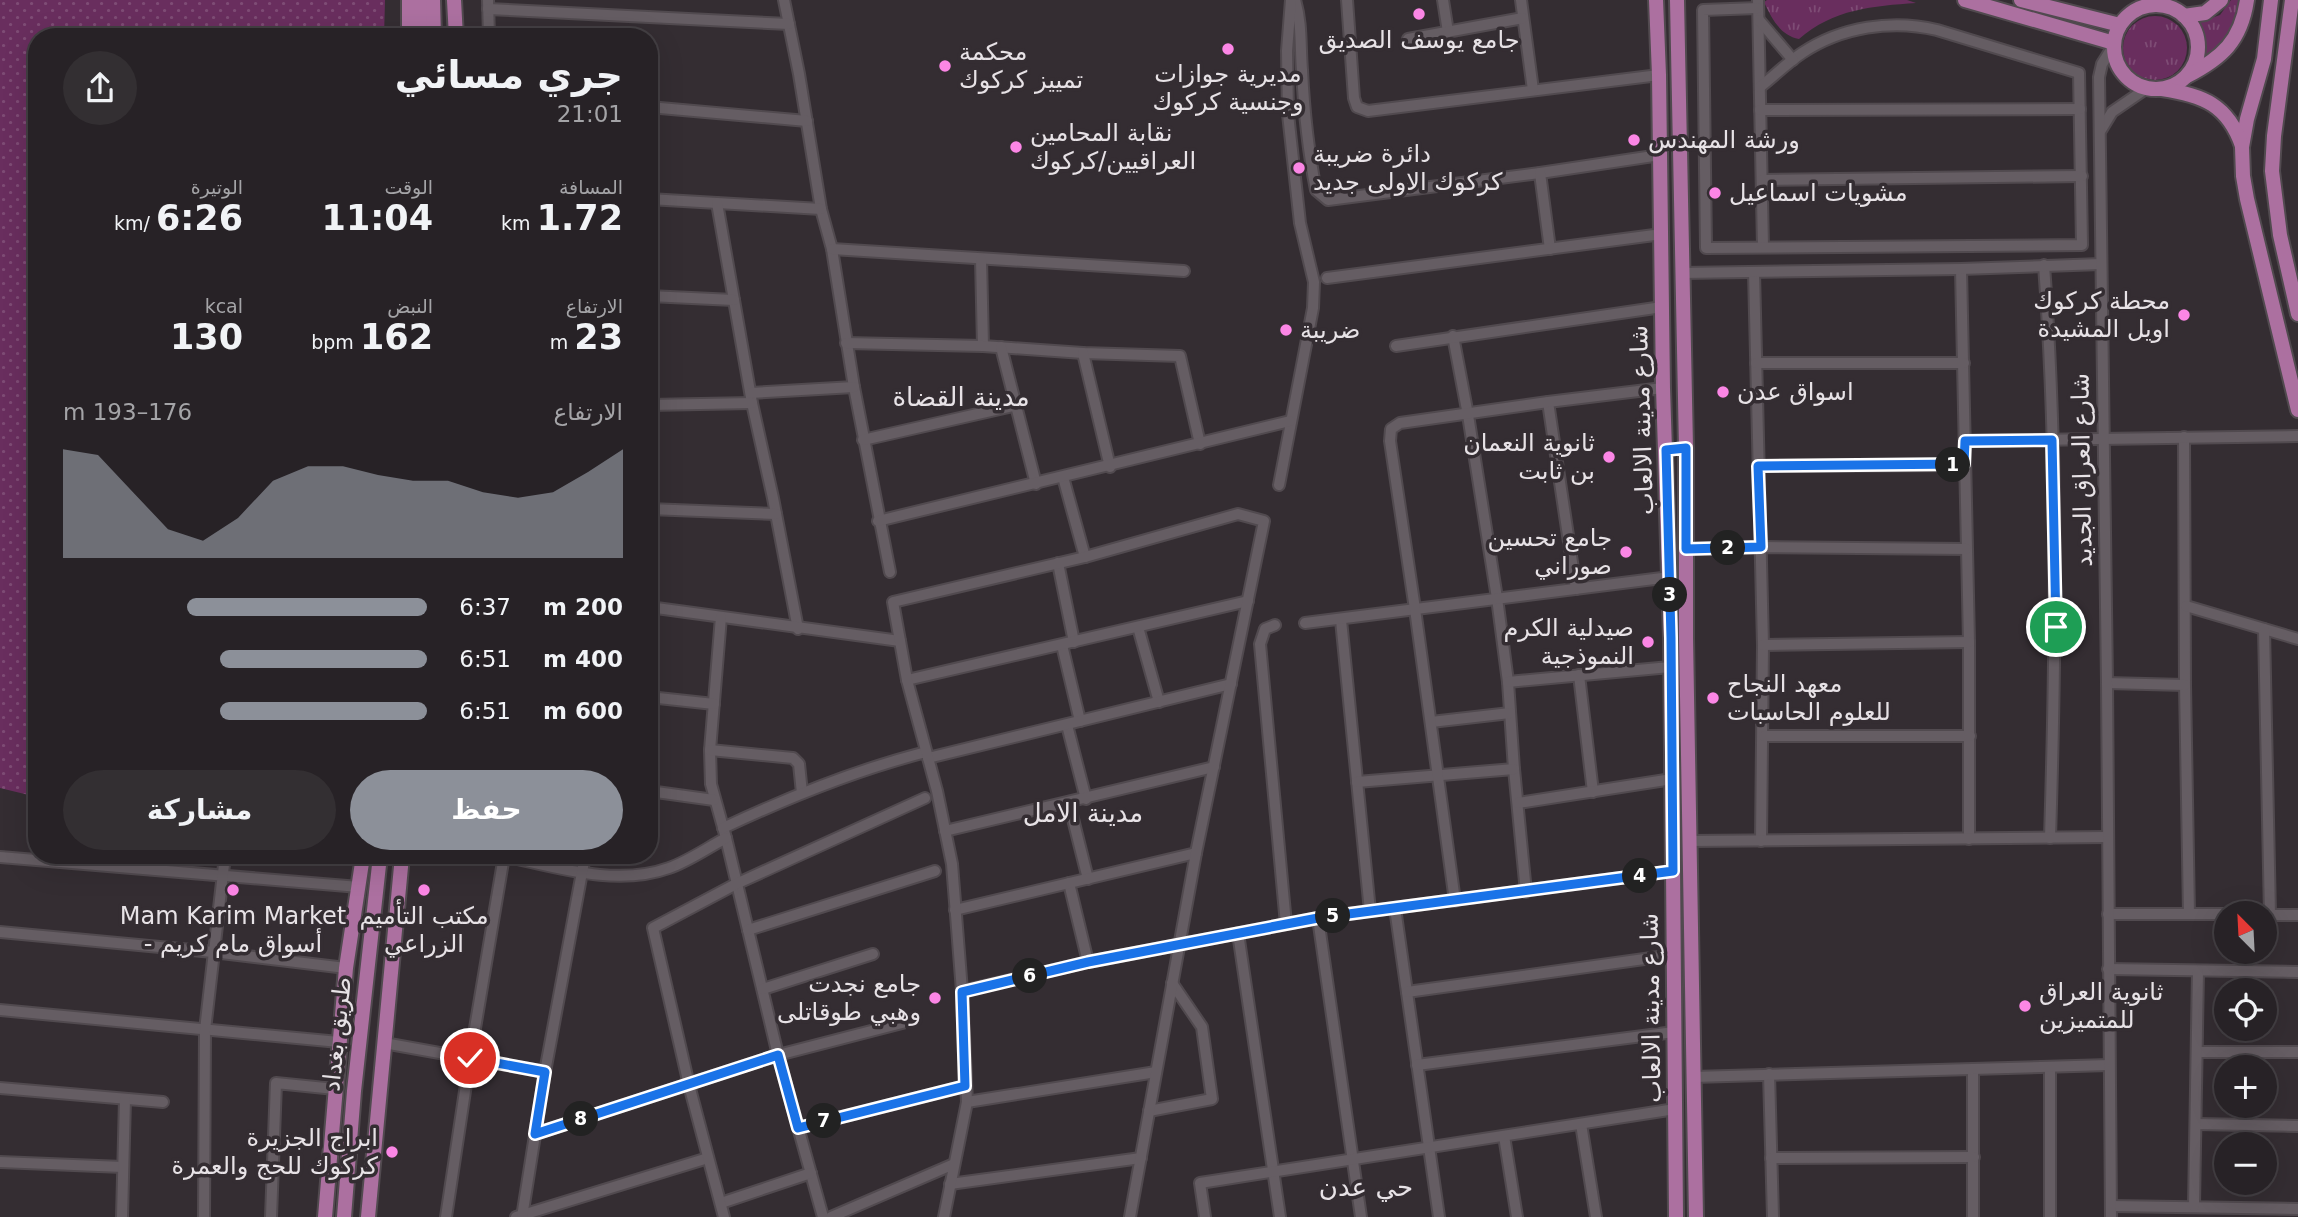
<!DOCTYPE html>
<html lang="ar">
<meta charset="utf-8">
<style>
:root{--surface:#272226;--page:#332f32;--text:#f1f3f6;--muted:#a4a4a7;--line:#433f43;--accent:#8c9099}
body{margin:0;font-family:"DejaVu Sans",Vazirmatn,sans-serif;background:var(--page);color:var(--text);direction:rtl;height:100vh;display:flex;flex-direction:column;font-size:26px;white-space:nowrap}
*{box-sizing:border-box;margin:0}
p{font-size:23px;color:var(--muted)}
.icon{flex:none;width:38px;height:38px;fill:none;stroke:currentColor;stroke-width:2;stroke-linecap:round;stroke-linejoin:round}
.map{position:relative;flex:1;overflow:hidden;direction:ltr}
.drawer{position:absolute;left:28px;top:28px;width:630px;height:836px;display:flex;flex-direction:column;background:var(--surface);border-radius:28px;box-shadow:0 7px 28px #0002,0 0 0 2px var(--line);direction:rtl}
.drawer>*{flex:none}
.needle{width:46px;rotate:336deg}
.tools{position:absolute;left:2214px;top:901px;display:grid;gap:14px}
.tools a{display:grid;place-items:center;width:63px;height:63px;border-radius:50%;background:var(--surface);box-shadow:0 7px 28px #0002,0 0 0 2px var(--line);font-size:35px}
.pin{position:absolute;display:grid;place-items:center;width:60px;height:60px;color:#fff;margin:-30px;border:4px solid #fff;border-radius:50%;box-shadow:0 2px 7px #0007}
.km{position:absolute;width:35px;height:35px;margin:-18px;border-radius:50%;background:#222;color:#fff;font-size:19px;line-height:35px;text-align:center}
.round{display:grid;place-items:center;flex:none;width:74px;height:74px;border-radius:37px;background:var(--page)}
.headline{display:flex;align-items:center;justify-content:space-between;height:119px;padding:0 35px}
h1{font-size:38px;font-weight:800;line-height:52px}
.stats{display:grid;grid-template-columns:repeat(3,1fr);gap:10px;height:119px;padding:7px 35px}
.stats div{display:grid;align-content:center}
.stats b{font-size:35px;font-weight:800}
.stats small{font-size:19px;font-weight:400}
.stats p{font-size:19px}
.chart{height:196px;padding:14px 35px}
.chart p{display:flex;justify-content:space-between}
.chart svg{width:100%;height:126px;margin-top:7px;fill:var(--accent);opacity:.7}
.action{display:flex;gap:14px;margin-top:auto;padding:14px 35px}
.action a{flex:1;height:80px;border-radius:42px;background:var(--accent);color:#fff;font-size:28px;font-weight:800;line-height:80px;text-align:center}
.action a+a{background:var(--page);color:var(--text)}
ul{padding:0 35px;list-style:none;font-size:23px}
li{display:grid;grid-template-columns:112px 84px 1fr;align-items:center;height:52px}
li i{height:18px;border-radius:9px;background:var(--accent)}
.map>svg:first-child{display:block}
.grass{fill:url(#grass-tufts)}
.park{fill:url(#park-dots)}
.lines{fill:none;stroke-linecap:round;stroke-linejoin:round}
.minor-casing{stroke:#514a4f;stroke-width:14}
.major-casing{stroke:#514a4f;stroke-width:18}
.minor{stroke:#655d63;stroke-width:10}
.major{stroke:#ac70a0;stroke-width:14}
.route-casing{stroke:#fff;stroke-width:14}
.route{stroke:#1a73e8;stroke-width:9}
.poi-dot{fill:#fb86e5;stroke:#342d32;stroke-width:2.5}
.labels{text-anchor:middle;stroke-width:7;stroke-linejoin:round;paint-order:stroke}
.poi-label{font-size:24px;fill:#e7e2e6;stroke:#342d32;text-anchor:start}
.street-label{font-size:24px;fill:#e7e2e6;stroke:#342d32}
.neighbourhood-label{font-size:26px;fill:#e7e2e6;stroke:#342d32}
</style>
<div class="map">
<svg width="2298" height="1217" viewBox="0 0 2298 1217">
<defs>
<pattern id="grass-tufts" width="24" height="20" patternUnits="userSpaceOnUse" patternTransform="scale(1.75)"><rect width="24" height="20" fill="#692e5e"/><path d="M3 7l-1-3M5 7V3M7 7l1-3M15 17l-1-3M17 17v-4M19 17l1-3" fill="none" stroke="#7e4c75"/></pattern>
<pattern id="park-dots" width="8" height="8" patternUnits="userSpaceOnUse" patternTransform="scale(1.75)"><rect width="8" height="8" fill="#692e5e"/><path d="M2 2h.1M6 6h.1" fill="none" stroke="#7e4c75" stroke-width="1.8" stroke-linecap="round"/></pattern>
</defs>
<rect width="100%" height="100%" fill="#342d32"/>
<g class="grass">
<path d="M1767,0h140l9,3c-43,3 -83,6 -117,36 -19,-4 -27,-20 -35,-37z"/>
<path d="M2231,0h10c-9,31 -13,40 -38,60l-3,-38 20,-7z"/>
<circle cx="2155" cy="48" r="32"/>
</g>
<polygon class="park" points="0,0 385,0 384,37 37,37 37,797 0,788"/>
<g class="lines">
<g class="minor-casing">
<g id="minor">
<polyline points="488,0 489,37"/>
<polyline points="784,0 799,74 821,209 832,249 854,387 890,572"/>
<path d="M1295,0c7,23 5,46 7,70 2,41 6,80 14,120l12,10 212,-27 120,-18"/>
<polyline points="1347,0 1354,98 1357,107 1368,111 1659,75"/>
<polyline points="1443,0 1448,32"/>
<polyline points="1521,0 1533,90"/>
<polyline points="1758,0 1763,247"/>
<path d="M1758,8l-55,2 3,238 376,-3 -3,-172 -142,-43c-45,-11 -96,-3 -135,23 -15,10 -28,23 -42,34"/>
<polyline points="488,9 789,24"/>
<polyline points="1759,20 1793,60"/>
<polyline points="1408,39 1523,18"/>
<polyline points="649,107 807,121"/>
<polyline points="1760,110 2080,109"/>
<polyline points="2101,130 2112,112 2147,88"/>
<polyline points="1540,173 1550,249"/>
<polyline points="1762,180 2082,176"/>
<polyline points="649,199 821,209"/>
<polyline points="717,203 752,403 773,498 798,629"/>
<polyline points="832,249 1184,271"/>
<polyline points="981,259 983,346"/>
<path d="M2044,265c14,191 12,382 6,573"/>
<polyline points="1961,269 1969,642 1969,839"/>
<polyline points="1754,272 1763,645 1761,841"/>
<polyline points="1682,273 1961,269 2101,264"/>
<polyline points="1327,278 1662,234"/>
<polyline points="649,296 734,300"/>
<polyline points="1453,336 1468,415 1497,598 1508,682 1514,769 1526,892"/>
<polyline points="846,343 983,346 1083,353 1180,356 1200,444"/>
<polyline points="1396,346 1662,307"/>
<polyline points="1001,347 1036,484"/>
<polyline points="1083,353 1110,467"/>
<polyline points="1756,363 1964,363"/>
<polyline points="751,393 854,387"/>
<polyline points="1548,402 1576,589"/>
<polyline points="649,405 752,403"/>
<polyline points="2184,437 2185,685 2189,914"/>
<polyline points="863,440 1017,405"/>
<polyline points="1965,441 2298,436"/>
<polyline points="1758,466 1964,465"/>
<polyline points="1063,477 1085,557"/>
<polyline points="1279,485 1313,308 1314,282 1300,223 1288,114 1287,51 1291,0"/>
<polyline points="649,509 776,514"/>
<polyline points="878,521 1290,421"/>
<polyline points="1686,549 1761,547 1966,549"/>
<polyline points="1058,563 1074,642"/>
<polyline points="2186,606 2298,639"/>
<polyline points="649,607 900,641"/>
<polyline points="721,617 710,750 711,784 726,838 778,1055 823,1217"/>
<polyline points="1341,620 1370,911"/>
<polyline points="1305,623 1670,577"/>
<polyline points="1275,625 1265,629 1260,644 1286,924"/>
<polyline points="1138,627 1159,702"/>
<polyline points="2264,629 2270,915"/>
<polyline points="1062,645 1080,721"/>
<polyline points="1763,645 1969,642"/>
<polyline points="1579,675 1593,792"/>
<polyline points="907,680 1248,601"/>
<polyline points="1508,682 1670,667"/>
<polyline points="2107,683 2185,685"/>
<polyline points="649,697 714,704"/>
<polyline points="1431,722 1510,713"/>
<polyline points="1067,725 1086,799"/>
<polyline points="1764,736 1970,736"/>
<polyline points="710,750 793,758 799,764 802,793"/>
<polyline points="928,758 1231,684"/>
<polyline points="1357,782 1514,769"/>
<polyline points="649,791 714,800"/>
<polyline points="1069,803 1088,879"/>
<polyline points="1518,803 1672,779"/>
<path d="M723,828c66,-31 133,-58 203,-76"/>
<polyline points="945,831 1214,767"/>
<polyline points="1689,841 2108,837"/>
<path d="M504,856c52,11 112,31 165,12 20,-7 38,-20 57,-30"/>
<polyline points="0,857 359,887"/>
<polyline points="1069,883 1088,962"/>
<polyline points="1455,901 1415,609 1390,441 1391,429 1400,423 1548,402 1663,388"/>
<polyline points="1395,908 1439,1217"/>
<polyline points="955,910 1196,853"/>
<polyline points="2108,914 2226,914"/>
<polyline points="2264,915 2298,915"/>
<polyline points="1318,918 1361,1217"/>
<polyline points="748,930 935,871"/>
<polyline points="0,932 213,952 346,968"/>
<polyline points="1238,933 1280,1217"/>
<polyline points="2108,969 2298,972"/>
<polyline points="763,989 873,954"/>
<polyline points="962,991 1088,962 1318,918 1673,871"/>
<polyline points="1407,992 1673,955"/>
<polyline points="0,1010 339,1042"/>
<polyline points="384,1043 545,1072"/>
<polyline points="2197,1052 2298,1052"/>
<polyline points="1417,1065 1674,1032"/>
<polyline points="2050,1067 2050,1217"/>
<polyline points="1973,1069 1973,1217"/>
<polyline points="1769,1074 1773,1217"/>
<polyline points="1693,1077 2109,1065"/>
<polyline points="0,1088 163,1102"/>
<polyline points="967,1102 1156,1072"/>
<polyline points="1149,1111 1212,1099 1202,1027 1172,983"/>
<polyline points="1581,1124 1596,1217"/>
<polyline points="2196,1124 2298,1126"/>
<polyline points="798,1128 965,1086"/>
<polyline points="535,1134 778,1055 906,1022"/>
<polyline points="1504,1136 1517,1217"/>
<polyline points="1771,1158 1974,1157"/>
<polyline points="0,1162 123,1167"/>
<polyline points="950,1184 1141,1158"/>
<polyline points="721,1203 811,1173"/>
<polyline points="2111,1206 2298,1209"/>
<polyline points="2194,1206 2198,971"/>
<polyline points="122,1217 125,1099"/>
<polyline points="204,1217 205,1030 225,856"/>
<polyline points="271,1217 276,1083 335,1089"/>
<polyline points="446,1217 470,1058 504,856"/>
<polyline points="516,1217 708,1158"/>
<polyline points="522,1217 545,1072 585,856"/>
<polyline points="724,1217 689,1085 653,928 736,884 925,798"/>
<polyline points="831,1217 954,1164"/>
<polyline points="944,1217 967,1102 962,991 952,864 937,791 907,680 893,602 1085,557 1238,514 1264,521 1196,853 1130,1217"/>
<polyline points="1205,1217 1200,1183 1675,1109"/>
<polyline points="2111,1217 2107,683 2099,77 2102,64 2114,45"/>
</g>
</g>
<g class="major-casing">
<g id="major">
<polyline points="409,0 409,37"/>
<polyline points="423,0 423,37"/>
<polyline points="433,0 434,37"/>
<polyline points="454,0 456,37"/>
<polyline points="1656,0 1659,75 1663,388 1671,638 1676,1217"/>
<polyline points="1677,0 1686,448 1686,638 1696,1217"/>
<polyline points="1965,0 2114,43"/>
<polyline points="2021,0 2120,25"/>
<polyline points="2271,0 2264,59 2247,119 2242,147 2243,176 2247,199 2298,410"/>
<polyline points="2292,0 2274,136 2272,171 2280,235 2298,314"/>
<circle cx="2156" cy="47" r="42"/>
<polyline points="2184,16 2205,13 2221,0"/>
<path d="M2187,76c35,-18 54,-35 60,-76"/>
<path d="M2162,89c41,6 66,16 80,57"/>
<polyline points="325,1217 346,968 363,856"/>
<polyline points="344,1217 354,1091 380,856"/>
<polyline points="368,1217 402,856"/>
</g>
</g>
<use href="#minor" class="minor"/>
<use href="#major" class="major"/>
</g>
<g class="lines">
<g class="route-casing">
<polyline id="route" points="470,1058 545,1072 535,1134 778,1055 798,1128 965,1086 962,992 1088,962 1318,918 1673,871 1671,638 1666,450 1686,448 1686,549 1761,547 1758,466 1964,464 1965,441 2052,440 2056,627"/>
</g>
<use href="#route" class="route"/>
</g>
<g class="poi-dot">
<circle cx="1419" cy="14" r="7"/>
<circle cx="1228" cy="49" r="7"/>
<circle cx="945" cy="66" r="7"/>
<circle cx="1634" cy="140" r="7"/>
<circle cx="1016" cy="147" r="7"/>
<circle cx="1299" cy="168" r="7"/>
<circle cx="1715" cy="193" r="7"/>
<circle cx="2184" cy="315" r="7"/>
<circle cx="1286" cy="330" r="7"/>
<circle cx="1723" cy="392" r="7"/>
<circle cx="1609" cy="457" r="7"/>
<circle cx="1626" cy="552" r="7"/>
<circle cx="1648" cy="642" r="7"/>
<circle cx="1713" cy="698" r="7"/>
<circle cx="233" cy="890" r="7"/>
<circle cx="424" cy="890" r="7"/>
<circle cx="935" cy="998" r="7"/>
<circle cx="2025" cy="1006" r="7"/>
<circle cx="392" cy="1152" r="7"/>
</g>
<g class="labels">
<g class="poi-label">
<text x="1419" y="48" text-anchor="middle">جامع يوسف الصديق</text>
<text x="959" y="60">محكمة<tspan x="959" dy="28">تمييز كركوك</tspan></text>
<text x="1228" y="82" text-anchor="middle">مديرية جوازات<tspan x="1228" dy="28">وجنسية كركوك</tspan></text>
<text x="1030" y="141">نقابة المحامين<tspan x="1030" dy="28">العراقيين/كركوك</tspan></text>
<text x="1648" y="148">ورشة المهندس</text>
<text x="1313" y="162">دائرة ضريبة<tspan x="1313" dy="28">كركوك الاولی جدید</tspan></text>
<text x="1729" y="201">مشويات اسماعيل</text>
<text x="2170" y="309" text-anchor="end">محطة كركوك<tspan x="2170" dy="28">اويل المشيدة</tspan></text>
<text x="1300" y="338">ضريبة</text>
<text x="1737" y="400">اسواق عدن</text>
<text x="1595" y="451" text-anchor="end">ثانوية النعمان<tspan x="1595" dy="28">بن ثابت</tspan></text>
<text x="1612" y="546" text-anchor="end">جامع تحسين<tspan x="1612" dy="28">صوراني</tspan></text>
<text x="1634" y="636" text-anchor="end">صيدلية الكرم<tspan x="1634" dy="28">النموذجية</tspan></text>
<text x="1727" y="692">معهد النجاح<tspan x="1727" dy="28">للعلوم الحاسبات</tspan></text>
<text x="233" y="924" text-anchor="middle">Mam Karim Market<tspan x="233" dy="28">- أسواق مام كريم</tspan></text>
<text x="424" y="924" text-anchor="middle">مكتب التأميم<tspan x="424" dy="28">الزراعي</tspan></text>
<text x="921" y="992" text-anchor="end">جامع نجدت<tspan x="921" dy="28">وهبي طوقاتلى</tspan></text>
<text x="2039" y="1000">ثانوية العراق<tspan x="2039" dy="28">للمتميزين</tspan></text>
<text x="378" y="1146" text-anchor="end">ابراج الجزيرة<tspan x="378" dy="28">كركوك للحج والعمرة</tspan></text>
</g>
<g class="street-label">
<text transform="translate(1642 420) rotate(-92)" y="8">شارع مدينة الالعاب</text>
<text transform="translate(2082 470) rotate(-91)" y="8">شارع العراق الجديد</text>
<text transform="translate(1651 1008) rotate(-91)" y="8">شارع مدينة الالعاب</text>
<text transform="translate(337 1034) rotate(-84)" y="8">طريق بغداد</text>
</g>
<g class="neighbourhood-label">
<text x="961" y="406">مدينة القضاة</text>
<text x="1083" y="822">مدينة الامل</text>
<text x="1366" y="1196">حي عدن</text>
</g>
</g>
</svg>
<div class="tools">
<a><svg class="needle" viewBox="-14 -14 28 28"><path d="M0-13l5 13h-10z" fill="#e53935"/><path d="M0 13l5-13h-10z" fill="#a4a4a7"/></svg></a>
<a><svg class="icon" aria-label="locate" viewBox="0 0 24 24"><circle cx="12" cy="12" r="6"/><path d="M12 2v4M12 18v4M2 12h4M18 12h4"/></svg></a>
<a>+</a>
<a>−</a>
</div>
<div class="pin" style="left:2056px;top:627px;background:#1e9e55"><svg class="icon" aria-label="arrive" viewBox="0 0 24 24"><path d="M6 21V4h12l-3 4 3 4H6"/></svg></div>
<div class="pin" style="left:470px;top:1058px;background:#d93025"><svg class="icon" aria-label="check" viewBox="0 0 24 24"><path d="M5 12l5 5 9-10"/></svg></div>
<b class="km" style="left:1953px;top:465px">1</b>
<b class="km" style="left:1728px;top:548px">2</b>
<b class="km" style="left:1670px;top:595px">3</b>
<b class="km" style="left:1640px;top:876px">4</b>
<b class="km" style="left:1333px;top:916px">5</b>
<b class="km" style="left:1030px;top:976px">6</b>
<b class="km" style="left:824px;top:1121px">7</b>
<b class="km" style="left:581px;top:1119px">8</b>
<section class="drawer">
<div class="headline"><div><h1>جري مسائي</h1><p>21:01</p></div><a class="round"><svg class="icon" aria-label="share" viewBox="0 0 24 24"><path d="M12 15V3M7 8l5-5 5 5M5 13v7h14v-7"/></svg></a></div>
<div class="stats">
<div><p>المسافة</p><b>1.72<small> km</small></b></div>
<div><p>الوقت</p><b>11:04</b></div>
<div><p>الوتيرة</p><b>6:26<small> /km</small></b></div>
</div>
<div class="stats">
<div><p>الارتفاع</p><b>23<small> m</small></b></div>
<div><p>النبض</p><b>162<small> bpm</small></b></div>
<div><p>kcal</p><b>130</b></div>
</div>
<div class="chart"><p><span>الارتفاع</span>176–193 m</p>
<svg viewBox="0 0 160 44" preserveAspectRatio="none"><path d="M0 44V6L10 8L20 21L30 34L40 38L50 30L60 17L70 12L80 12L90 15L100 17L110 17L120 21L130 23L140 21L150 14L160 6V44z"/></svg>
</div>
<ul>
<li><b>200 m</b>6:37<i style="width:66%"></i></li>
<li><b>400 m</b>6:51<i style="width:57%"></i></li>
<li><b>600 m</b>6:51<i style="width:57%"></i></li>
</ul>
<div class="action"><a>حفظ</a><a>مشاركة</a></div>
</section>
</div>
